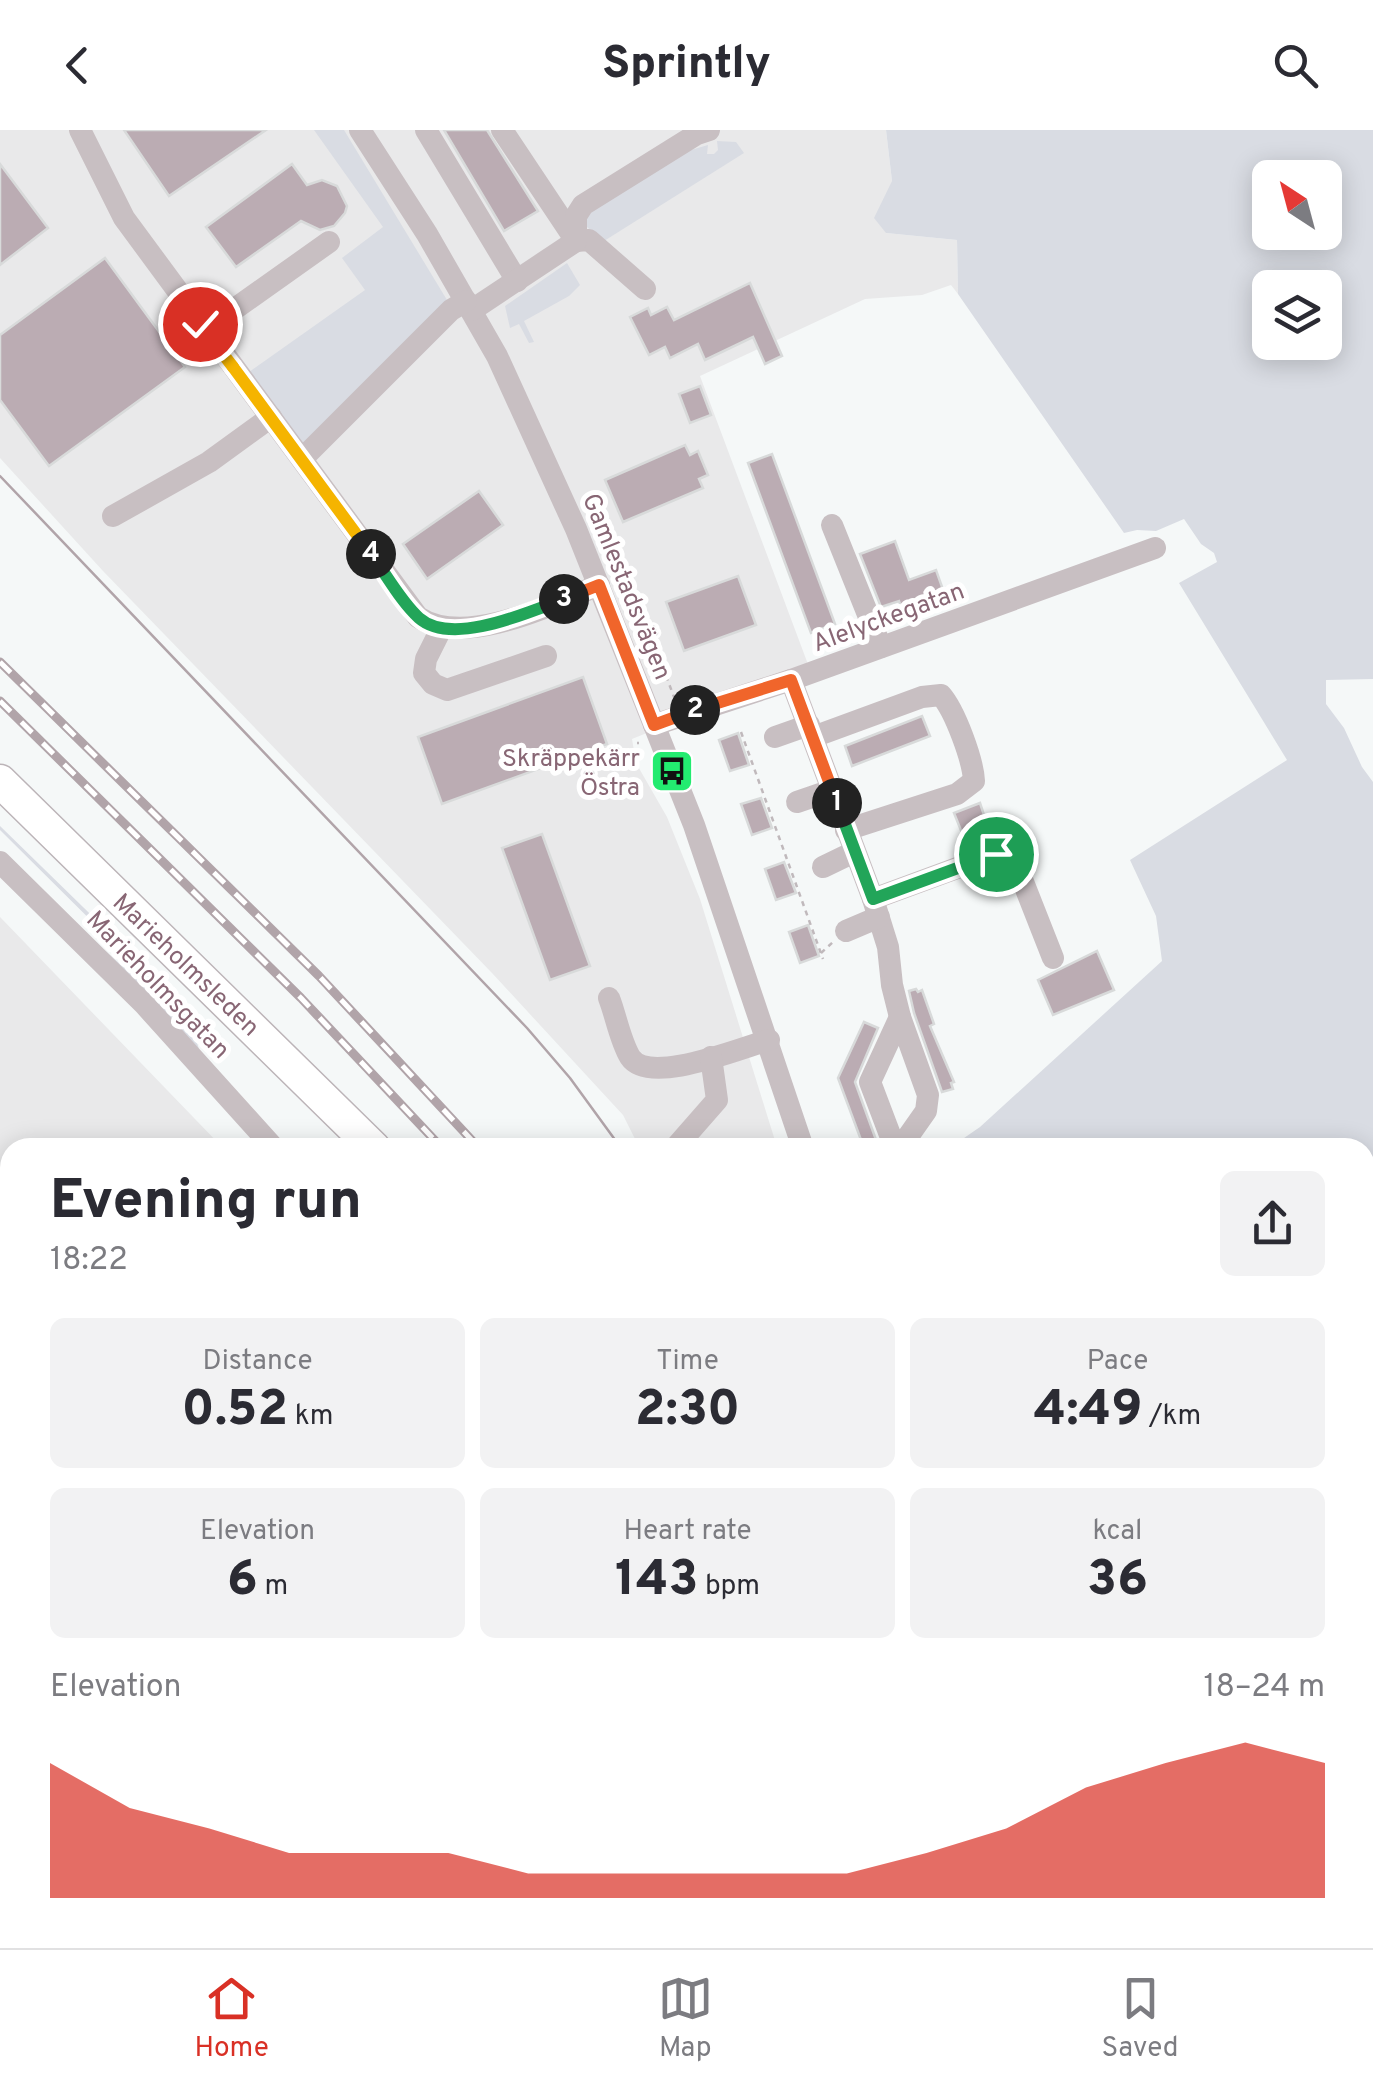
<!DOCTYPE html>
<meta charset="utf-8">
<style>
:root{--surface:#fff;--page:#f2f2f3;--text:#2b2b33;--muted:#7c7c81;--line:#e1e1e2;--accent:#d93025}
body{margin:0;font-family:Overpass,sans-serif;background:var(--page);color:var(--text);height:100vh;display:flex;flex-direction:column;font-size:38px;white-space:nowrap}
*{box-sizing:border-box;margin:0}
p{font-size:32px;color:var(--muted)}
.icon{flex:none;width:55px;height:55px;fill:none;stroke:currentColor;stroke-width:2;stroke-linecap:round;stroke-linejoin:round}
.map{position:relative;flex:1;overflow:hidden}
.drawer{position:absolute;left:0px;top:1008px;width:1375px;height:812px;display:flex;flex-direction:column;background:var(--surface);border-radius:30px 30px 0 0;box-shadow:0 5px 25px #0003}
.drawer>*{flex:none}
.needle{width:65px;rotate:324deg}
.tools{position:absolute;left:1252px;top:30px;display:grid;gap:20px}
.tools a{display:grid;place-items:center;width:90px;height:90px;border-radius:15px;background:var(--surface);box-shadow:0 5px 25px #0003;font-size:50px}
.pin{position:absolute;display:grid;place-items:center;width:85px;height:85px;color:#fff;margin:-42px;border:5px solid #fff;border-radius:50%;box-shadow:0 2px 10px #0007}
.km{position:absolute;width:50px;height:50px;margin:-25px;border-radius:50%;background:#222;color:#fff;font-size:28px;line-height:50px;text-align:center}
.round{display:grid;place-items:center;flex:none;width:105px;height:105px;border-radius:15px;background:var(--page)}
.overview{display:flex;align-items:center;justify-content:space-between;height:170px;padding:0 50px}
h1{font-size:55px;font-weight:800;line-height:75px}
.metrics{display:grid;grid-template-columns:repeat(3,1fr);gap:15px;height:170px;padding:10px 50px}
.metrics div{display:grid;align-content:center;border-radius:15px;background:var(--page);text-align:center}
.metrics b{font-size:50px;font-weight:800}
.metrics small{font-size:28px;font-weight:400}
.metrics p{font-size:28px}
.chart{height:280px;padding:20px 50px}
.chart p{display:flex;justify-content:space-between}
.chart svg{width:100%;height:180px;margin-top:10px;fill:var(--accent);opacity:.7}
header{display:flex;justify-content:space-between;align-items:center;height:130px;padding:0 50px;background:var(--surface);font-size:45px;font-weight:800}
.tabs{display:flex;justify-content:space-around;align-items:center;height:140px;border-top:2px solid var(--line);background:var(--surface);font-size:28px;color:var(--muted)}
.tabs a{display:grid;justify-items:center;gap:5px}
.tabs .current{color:var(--accent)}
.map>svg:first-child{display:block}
.built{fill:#e9e9ea}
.green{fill:#d9dce3;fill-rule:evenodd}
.water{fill:#cfbfc9}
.building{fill:#bbacb3;stroke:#d8dada;stroke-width:2.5}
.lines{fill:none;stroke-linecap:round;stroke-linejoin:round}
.highway-casing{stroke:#bcb4b8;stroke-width:35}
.path{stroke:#c0b9bc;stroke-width:2.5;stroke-dasharray:5 5;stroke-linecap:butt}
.minor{stroke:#c8bfc2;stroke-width:22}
.highway{stroke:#fff;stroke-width:32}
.tram{stroke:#b1a4a9;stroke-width:2.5}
.rail-casing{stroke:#b1a4a9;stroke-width:9}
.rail{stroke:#fff;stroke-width:5;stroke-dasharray:15;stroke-linecap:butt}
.split-1-casing{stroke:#fff;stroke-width:20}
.split-2-casing{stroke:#fff;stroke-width:20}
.split-3-casing{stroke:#fff;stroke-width:20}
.split-4-casing{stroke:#fff;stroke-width:20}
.split-5-casing{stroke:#fff;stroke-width:20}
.split-6-casing{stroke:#fff;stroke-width:20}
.split-1{stroke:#22a559;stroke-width:12}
.split-2{stroke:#f0652b;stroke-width:12}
.split-3{stroke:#f0652b;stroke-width:12}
.split-4{stroke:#22a559;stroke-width:12}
.split-5{stroke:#f5b400;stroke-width:12}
.split-6{stroke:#f5b400;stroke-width:12}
.labels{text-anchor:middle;stroke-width:10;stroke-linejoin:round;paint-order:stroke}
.street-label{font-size:25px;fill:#886674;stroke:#fff}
.poi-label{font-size:25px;fill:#886674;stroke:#fff;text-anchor:end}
</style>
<header><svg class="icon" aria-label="back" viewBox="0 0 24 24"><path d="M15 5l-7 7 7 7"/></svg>Sprintly<svg class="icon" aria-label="search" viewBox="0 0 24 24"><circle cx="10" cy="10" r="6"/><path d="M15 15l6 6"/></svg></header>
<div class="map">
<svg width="1373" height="1818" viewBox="0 0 1373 1818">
<rect width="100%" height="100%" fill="#f5f8f8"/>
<g class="built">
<polygon points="0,0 886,0 892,51 886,103 957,110 958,164 951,155 922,165 865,169 700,246 809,537 632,609 636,633 667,687 700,769 777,1017 639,1017 623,985 492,843 103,441 0,328"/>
<polygon points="0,787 222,1017 10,1018 10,1125 0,1116"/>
<polygon points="0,1527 10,1540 10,1810 246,1810 251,1818 0,1818"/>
<polygon points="1365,1759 1373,1766 1373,1818 1073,1818 1069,1810 1365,1810"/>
<polygon points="607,1810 826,1810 830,1818 611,1818"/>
</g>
<g class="green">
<polygon points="314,0 344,0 447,170 306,317 249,242 365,160 342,128 383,97"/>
<path d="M886,0h487v549l-47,1v24l18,24 18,39 11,15v1114l-8,-7v-741l-414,-1 29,-20 182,-166 -6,-45 -26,-56 157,-100 -108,-177 38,-21 -3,-9 -13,-9 -17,-25 -28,12 -19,-1 -13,3 -166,-239 -1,-54 -71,-7 -12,-15 18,-37zM1270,48h55v54h-55zM1270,158h55v54h-55z"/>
<polygon points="717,11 736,12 744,23 604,111 587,97 586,83 684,22 708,15 707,24 714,24 718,20"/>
<polygon points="567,133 580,155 569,166 524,191 534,212 529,213 519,194 510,198 505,176"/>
<polygon points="0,696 209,900 207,904 196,899 193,901 199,919 101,817 139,851 147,846 0,700"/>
</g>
<g class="water">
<polygon points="0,1148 10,1150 10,1540 0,1527"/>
<polygon points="246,1810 607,1810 611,1818 251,1818"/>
</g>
<g class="building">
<polygon points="124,0 266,0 169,66"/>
<polygon points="444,0 487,0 538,81 504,101"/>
<polygon points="0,34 48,98 0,135"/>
<polygon points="292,34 307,55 322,50 337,56 347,76 345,83 334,96 320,100 301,91 236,137 206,97"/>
<polygon points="105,128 185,237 49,336 0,270 0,205"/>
<polygon points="750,153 782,226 765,234 753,207 705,230 698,214 670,228 665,217 649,225 630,187 648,178 651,185 667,177 674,190"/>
<polygon points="700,256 711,285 690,293 679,264"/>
<polygon points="685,315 690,325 698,321 708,345 699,349 703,358 623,392 605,350"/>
<polygon points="772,324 835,494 811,503 748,333"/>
<polygon points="479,361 503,395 427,449 403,414"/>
<polygon points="895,411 909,450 936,440 946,468 903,484 899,471 881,477 860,424"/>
<polygon points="738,446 756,495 684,521 666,472"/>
<polygon points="583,547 607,614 442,674 418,607"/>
<polygon points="922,586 930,606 852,636 845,616"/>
<polygon points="738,603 749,635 730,641 719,610"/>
<polygon points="761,668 772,698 752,705 741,674"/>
<polygon points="980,673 987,694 962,703 954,683"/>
<polygon points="542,704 590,836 550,850 502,718"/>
<polygon points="784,732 796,763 776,770 765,739"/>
<polygon points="808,795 819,826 800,833 789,802"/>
<polygon points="1097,821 1114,860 1053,885 1038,850"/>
<polygon points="916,859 918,862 922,860 934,894 930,896 954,952 951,953 953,959 942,962 914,883 909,861"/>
<polygon points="864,892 878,898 855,952 879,1018 864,1018 838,948"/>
</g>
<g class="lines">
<g class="highway-casing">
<g id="highway">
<polyline points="0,651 374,1018"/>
<polyline points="868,1810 871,1818"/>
<polyline points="892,1810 896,1818"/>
</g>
</g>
<g class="path">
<polyline points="614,439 637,469 674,567"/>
<polyline points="741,602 823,829"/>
<polyline points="637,613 639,613"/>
<polyline points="821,823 833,812"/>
<polyline points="1365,1195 1373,1190"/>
<polyline points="0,1558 10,1562"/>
</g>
<g class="minor">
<path d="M80,0l44,88 294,399c47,31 133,-12 181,-32"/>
<polyline points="360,0 427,104 497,226 576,399 694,695 803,1018"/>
<polyline points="426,0 517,151"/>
<polyline points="502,0 576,111 589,110 645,159"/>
<polyline points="472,180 576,111 576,86 583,75 697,4 709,0"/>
<polyline points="205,200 329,112"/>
<polyline points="302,329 451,180 466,171"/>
<polyline points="113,386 209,332 271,287"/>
<polyline points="832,395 881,517"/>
<polyline points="442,497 426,529 424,543 433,554 447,560 546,526"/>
<polyline points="791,550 873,769 888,817 892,855 900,887"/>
<polyline points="654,595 791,550 1155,418"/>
<polyline points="775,607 809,595"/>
<path d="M813,607l109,-40 19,-2c14,16 32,65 33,86l-17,13 -111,36"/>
<polyline points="797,672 832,660"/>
<polyline points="0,732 144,874 274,1018"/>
<polyline points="823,737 854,722"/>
<polyline points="873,769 987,727 1009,727 1016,734 1053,828"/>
<polyline points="846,801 879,787"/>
<path d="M609,868c7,18 11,42 21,59 19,29 110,-9 139,-17"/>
<polyline points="675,1018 717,970 711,927"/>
<polyline points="895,1018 870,952 900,887 928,965 926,981 900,1018"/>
<polyline points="0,1616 10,1633"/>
<polyline points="110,1810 112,1818"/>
<polyline points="620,1810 623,1818"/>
<polyline points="831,1810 835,1818"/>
<polyline points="1047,1810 1051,1818"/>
<polyline points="1163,1810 1168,1818"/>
<polyline points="1244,1810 1250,1818"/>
</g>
<use href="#highway" class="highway"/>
<g class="tram">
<polyline points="0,346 527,898 570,948 621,1018"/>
<polyline points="998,1810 1002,1818"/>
</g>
<g class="rail-casing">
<g id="rail">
<polyline points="0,532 319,846 479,1018"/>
<polyline points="0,571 301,868 442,1018"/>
<polyline points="798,1810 802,1818"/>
<polyline points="950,1810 953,1818"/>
<polyline points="982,1810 986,1818"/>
</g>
</g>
<use href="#rail" class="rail"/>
</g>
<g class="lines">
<g class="split-1-casing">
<polyline id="split-1" points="837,673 873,769 996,724"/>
</g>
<g class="split-2-casing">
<polyline id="split-2" points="695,580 791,550 837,673"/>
</g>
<g class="split-3-casing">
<polyline id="split-3" points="564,469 599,455 654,595 695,580"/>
</g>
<g class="split-4-casing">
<path id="split-4" d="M371,424c15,20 30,48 48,64 33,29 110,-6 145,-19"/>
</g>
<g class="split-5-casing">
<polyline id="split-5" points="233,237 371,424"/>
</g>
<g class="split-6-casing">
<polyline id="split-6" points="200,194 233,237"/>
</g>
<use href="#split-1" class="split-1"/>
<use href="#split-2" class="split-2"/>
<use href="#split-3" class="split-3"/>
<use href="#split-4" class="split-4"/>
<use href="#split-5" class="split-5"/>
<use href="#split-6" class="split-6"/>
</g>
<defs>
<g id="bus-square" transform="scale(2.25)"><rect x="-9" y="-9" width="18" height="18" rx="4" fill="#23eb70" stroke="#fff"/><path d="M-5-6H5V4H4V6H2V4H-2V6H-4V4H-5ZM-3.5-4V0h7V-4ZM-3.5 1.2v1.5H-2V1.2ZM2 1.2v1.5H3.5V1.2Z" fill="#111"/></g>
</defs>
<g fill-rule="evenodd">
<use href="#bus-square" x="672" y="641"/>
</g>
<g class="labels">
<g class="street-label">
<text transform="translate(628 456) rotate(68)" y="9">Gamlestadsvägen</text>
<text transform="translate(888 486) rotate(-20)" y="9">Alelyckegatan</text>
<text transform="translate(187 834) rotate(44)" y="9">Marieholmsleden</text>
<text transform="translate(159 854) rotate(46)" y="9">Marieholmsgatan</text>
</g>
<g class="poi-label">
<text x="640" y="636">Skräppekärr<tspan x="640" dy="29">Östra</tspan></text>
</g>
</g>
</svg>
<div class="tools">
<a><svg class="needle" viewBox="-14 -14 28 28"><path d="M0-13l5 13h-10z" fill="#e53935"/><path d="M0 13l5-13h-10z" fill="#7c7c81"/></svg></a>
<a><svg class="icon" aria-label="layers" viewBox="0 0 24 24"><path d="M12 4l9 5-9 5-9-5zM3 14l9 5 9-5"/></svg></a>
</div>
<div class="pin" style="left:996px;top:724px;background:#1e9e55"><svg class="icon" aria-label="arrive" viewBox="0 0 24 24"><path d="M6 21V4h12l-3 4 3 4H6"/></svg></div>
<div class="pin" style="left:200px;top:194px;background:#d93025"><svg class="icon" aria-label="check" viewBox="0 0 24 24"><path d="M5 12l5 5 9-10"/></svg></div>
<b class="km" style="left:837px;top:673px">1</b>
<b class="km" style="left:695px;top:580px">2</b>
<b class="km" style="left:564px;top:469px">3</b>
<b class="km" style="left:371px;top:424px">4</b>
<section class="drawer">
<div class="overview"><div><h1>Evening run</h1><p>18:22</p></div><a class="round"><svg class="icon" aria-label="share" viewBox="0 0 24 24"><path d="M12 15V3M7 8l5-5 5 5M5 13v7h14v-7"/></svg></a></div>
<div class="metrics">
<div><p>Distance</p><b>0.52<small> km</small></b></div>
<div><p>Time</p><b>2:30</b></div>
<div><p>Pace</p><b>4:49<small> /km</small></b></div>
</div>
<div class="metrics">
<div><p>Elevation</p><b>6<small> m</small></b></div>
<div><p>Heart rate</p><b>143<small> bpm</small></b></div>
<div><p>kcal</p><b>36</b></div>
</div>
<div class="chart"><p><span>Elevation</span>18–24 m</p>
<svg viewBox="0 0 160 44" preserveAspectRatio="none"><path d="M0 44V11L10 22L20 27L30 33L40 33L50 33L60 38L70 38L80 38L90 38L100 38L110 33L120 27L130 17L140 11L150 6L160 11V44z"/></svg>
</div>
</section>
</div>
<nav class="tabs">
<a class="current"><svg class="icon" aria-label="home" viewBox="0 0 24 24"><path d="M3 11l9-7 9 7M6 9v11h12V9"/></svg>Home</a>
<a><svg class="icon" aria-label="map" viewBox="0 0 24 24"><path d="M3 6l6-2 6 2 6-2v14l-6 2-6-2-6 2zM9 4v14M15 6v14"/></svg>Map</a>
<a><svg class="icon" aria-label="saved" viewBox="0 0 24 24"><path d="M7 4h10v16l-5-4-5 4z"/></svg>Saved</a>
</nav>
